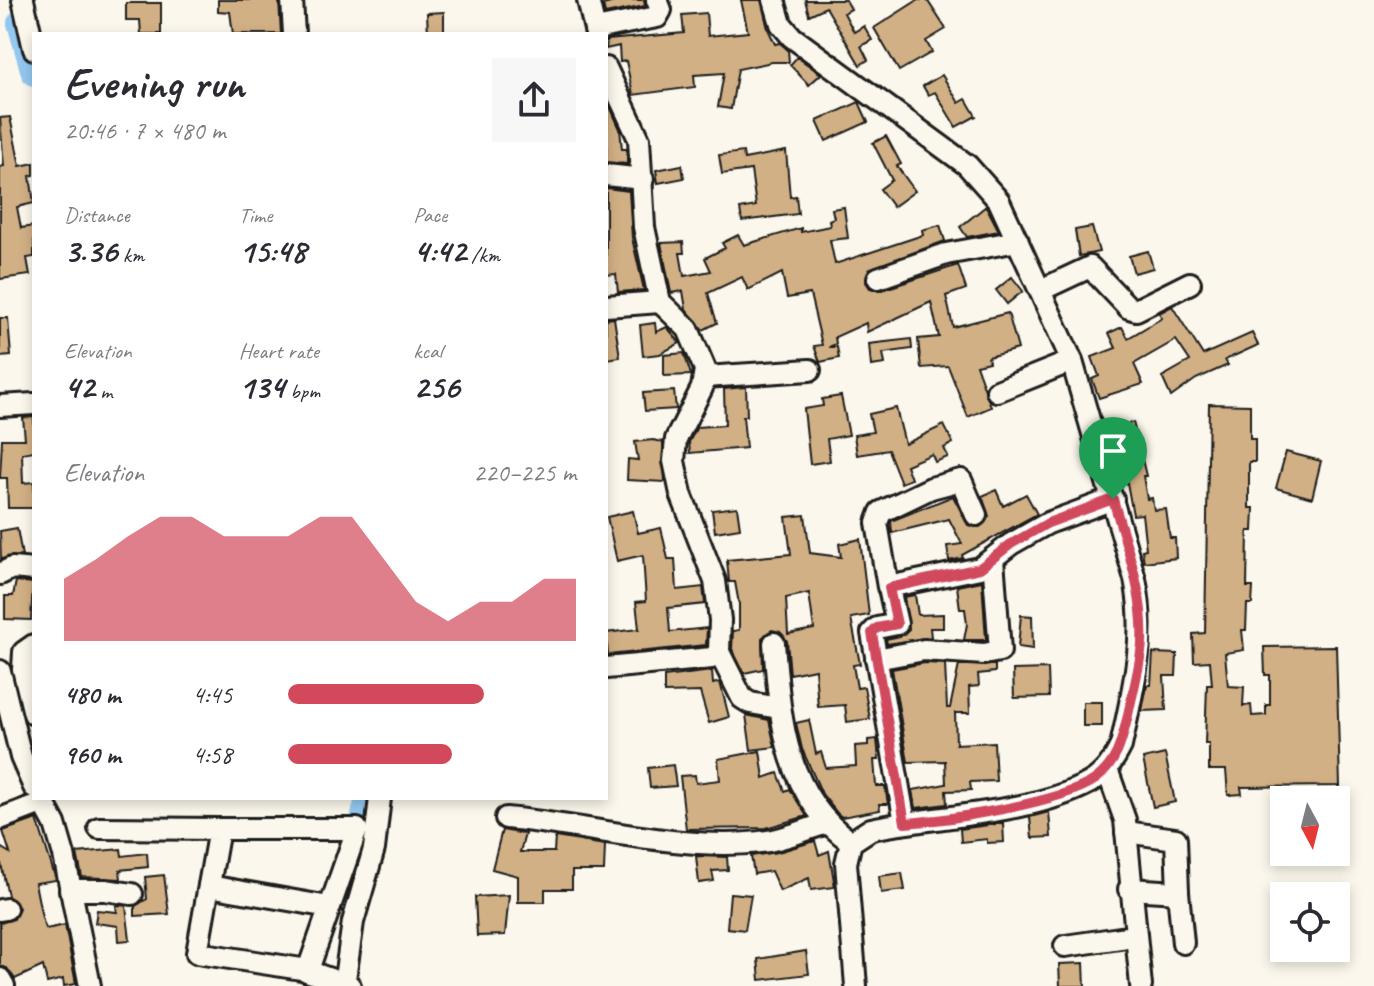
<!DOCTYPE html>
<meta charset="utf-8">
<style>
:root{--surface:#fff;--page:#f7f7f7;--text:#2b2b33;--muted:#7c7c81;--accent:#d1495b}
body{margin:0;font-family:Caveat,sans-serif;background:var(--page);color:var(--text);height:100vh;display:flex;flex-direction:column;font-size:30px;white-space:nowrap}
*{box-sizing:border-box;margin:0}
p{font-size:26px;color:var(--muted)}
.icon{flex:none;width:44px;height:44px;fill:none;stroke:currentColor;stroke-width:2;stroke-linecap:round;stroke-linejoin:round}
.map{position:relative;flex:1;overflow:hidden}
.drawer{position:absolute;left:32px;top:32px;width:576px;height:768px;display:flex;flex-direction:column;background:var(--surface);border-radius:0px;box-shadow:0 4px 12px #0003}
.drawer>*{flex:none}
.needle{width:52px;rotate:173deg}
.buttons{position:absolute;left:1270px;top:786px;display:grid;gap:16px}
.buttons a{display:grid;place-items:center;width:80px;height:80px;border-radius:0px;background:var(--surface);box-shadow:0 4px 12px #0003;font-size:40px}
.pin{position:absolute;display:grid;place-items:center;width:68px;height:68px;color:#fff;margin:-82px -34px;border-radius:50% 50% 50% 0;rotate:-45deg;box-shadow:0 0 8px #0007}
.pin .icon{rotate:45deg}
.round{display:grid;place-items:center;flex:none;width:84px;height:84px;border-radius:0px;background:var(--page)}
.summary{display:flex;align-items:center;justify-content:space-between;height:136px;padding:0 32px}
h1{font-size:44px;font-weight:800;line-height:60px}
.figures{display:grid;grid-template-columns:repeat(3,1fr);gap:12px;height:136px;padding:8px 32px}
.figures div{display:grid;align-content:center}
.figures b{font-size:34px;font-weight:800}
.figures small{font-size:22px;font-weight:400}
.figures p{font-size:22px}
.chart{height:224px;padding:16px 32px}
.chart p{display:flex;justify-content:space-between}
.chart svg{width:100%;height:144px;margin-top:8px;fill:var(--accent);opacity:.7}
ul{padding:0 32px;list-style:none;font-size:26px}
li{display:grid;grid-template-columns:128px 96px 1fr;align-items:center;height:60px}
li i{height:20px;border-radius:10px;background:var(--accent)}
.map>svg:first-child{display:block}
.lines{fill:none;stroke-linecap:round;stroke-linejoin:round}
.river{stroke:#93c8f1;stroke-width:26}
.building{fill:#d2b085;stroke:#1c1c1c;stroke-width:2;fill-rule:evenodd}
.minor-casing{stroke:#1c1c1c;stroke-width:26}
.minor{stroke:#fbf7ec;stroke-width:20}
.route-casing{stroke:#fff;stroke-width:16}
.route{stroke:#d1495b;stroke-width:10}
</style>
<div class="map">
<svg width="1374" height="986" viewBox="0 0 1374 986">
<rect width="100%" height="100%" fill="#fbf7ec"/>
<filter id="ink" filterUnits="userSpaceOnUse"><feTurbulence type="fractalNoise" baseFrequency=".0125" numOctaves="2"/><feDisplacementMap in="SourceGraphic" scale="16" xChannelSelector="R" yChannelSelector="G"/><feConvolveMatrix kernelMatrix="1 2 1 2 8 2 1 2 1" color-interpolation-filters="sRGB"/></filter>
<g filter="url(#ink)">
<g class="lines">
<g class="river">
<polyline points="20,23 34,73"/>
<polyline points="355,857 368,798"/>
</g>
</g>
<g class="building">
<polygon points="218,0 279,0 281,34 233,34 230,12 218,11"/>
<polygon points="622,0 644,0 645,6 605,14 603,5"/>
<polygon points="741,0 761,0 768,29 775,44 780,43 788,50 789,62 772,62 738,69 731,109 718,107 724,73 694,75 695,87 633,95 626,61 620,62 619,46 606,49 607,40 684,33 682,15 706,13 708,36 748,32"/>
<polygon points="805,0 846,0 851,9 844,13 854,32 864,26 872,40 861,46 868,60 860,65 826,7 809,15"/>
<polygon points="918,0 927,0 946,29 926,41 932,52 899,71 874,28"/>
<polygon points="126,3 161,3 161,34 141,34 140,20 126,20"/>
<polygon points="444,12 444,34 428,34 427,13"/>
<polygon points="797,57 821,74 809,85 790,65"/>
<polygon points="942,75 959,103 966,99 976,116 956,127 935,92 928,95 923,86"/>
<polygon points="608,102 620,129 622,149 627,149 627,164 606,162"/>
<polygon points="859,102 868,122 826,141 817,121"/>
<polygon points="10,117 20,166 34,163 34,175 30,176 34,203 17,207 21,228 34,226 34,257 27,258 30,275 0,279 0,167 4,166 0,118"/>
<polygon points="886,136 901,164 897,166 915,191 893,207 880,189 892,180 873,143"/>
<polygon points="786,151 790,197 796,196 798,214 742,221 740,209 756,206 751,170 722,174 719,155 743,152 744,159"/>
<polygon points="682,165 684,178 658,183 656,170"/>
<polygon points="606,188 629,191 632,238 644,290 618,292 616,274 606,275"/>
<polygon points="986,206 999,231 967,237 960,227"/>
<polygon points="844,207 848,238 830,240 835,264 923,235 922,230 940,225 945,241 869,269 866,282 870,288 882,290 958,265 966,289 946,296 953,327 1008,313 1018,349 988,357 989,362 976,365 991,407 968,417 948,366 921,368 918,339 939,337 931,302 867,332 866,323 835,337 836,344 829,347 837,347 839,358 820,362 814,346 822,345 810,294 787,298 782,273 748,290 742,277 708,293 717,323 703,330 686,309 683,291 671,293 661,243 683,242 684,253 680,253 684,276 711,271 705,258 725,248 722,243 738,235 744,245 801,228 801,232 830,226 829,220 834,218 832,209"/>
<polygon points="1092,227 1099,252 1079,256 1075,230"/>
<polygon points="1148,251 1153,268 1134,273 1129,256"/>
<polygon points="1012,277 1023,291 1007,304 996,290"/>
<polygon points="1172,306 1203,355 1252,333 1258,345 1225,360 1228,365 1196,379 1171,397 1162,377 1190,361 1176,340 1134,364 1143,384 1099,398 1092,379 1099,376 1092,357 1116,348 1109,333 1122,327 1128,338 1162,318 1159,313"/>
<polygon points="0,318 8,318 11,356 0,357"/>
<polygon points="614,318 620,357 606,359 606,319"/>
<polygon points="655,323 656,332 667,327 680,343 660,354 643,356 640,325"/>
<polygon points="911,339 912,349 883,353 885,364 871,366 869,344"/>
<polygon points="684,353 691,375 664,376 664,355"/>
<polygon points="746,387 747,416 743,416 746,448 690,453 689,442 697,427 725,425 724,389"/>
<polygon points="674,391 676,409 645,411 643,393"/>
<polygon points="841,396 849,435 827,439 830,461 810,464 804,409 823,406 822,399"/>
<polygon points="1209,404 1250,405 1250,439 1255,439 1255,462 1249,462 1249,508 1254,508 1253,531 1248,531 1247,587 1253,587 1252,604 1247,604 1246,630 1242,630 1244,650 1225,653 1228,686 1244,687 1243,706 1251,705 1252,716 1266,715 1266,705 1270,705 1270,675 1265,675 1264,647 1336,646 1340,786 1241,787 1242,794 1228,795 1226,770 1209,770 1209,744 1205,744 1207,685 1212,685 1210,661 1194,662 1193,634 1205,633"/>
<polygon points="896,408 905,444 944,425 953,443 944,448 948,457 935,462 932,454 906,465 911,479 901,483 888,450 857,455 854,435 873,432 869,414"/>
<polygon points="34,417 34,451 22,453 23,483 34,482 34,508 8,508 7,478 0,478 2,439 25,439 23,418"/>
<polygon points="1133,422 1146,476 1143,476 1147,499 1152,498 1154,510 1166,509 1170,538 1175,538 1176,558 1144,562 1142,550 1146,549 1142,514 1133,515 1122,456 1119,448 1114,449 1108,430"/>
<polygon points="653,440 663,442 665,482 627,480 628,459 638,460 635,442"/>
<polygon points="1286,452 1321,461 1312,498 1276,488"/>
<polygon points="996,490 1003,506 1026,494 1037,514 962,555 963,558 949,561 947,546 962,544 949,519 892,533 891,521 953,496 968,525 980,527 989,516 982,496"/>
<polygon points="737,507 740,528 715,532 712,510"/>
<polygon points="633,511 638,533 661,528 668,559 675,559 677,590 703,587 705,604 668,608 670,632 707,628 706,645 608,655 606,633 639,629 636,602 646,601 643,555 617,561 607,517"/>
<path d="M805,515l5,38 31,4 -2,-13 21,-5 9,76 -18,3 9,46 -7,1 4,23 7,-1 6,32 -23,3 -2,-17 -27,2 -3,-38 -25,5 -3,-33 -7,-9 -8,-2 -10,8 1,31 -19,4 -12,-24 1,-18 6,-1v-26l-4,-22h-6l-2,-22 64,-6 -5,-37zM809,593l5,36 -26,5 -2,-36z"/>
<polygon points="17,528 22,556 1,559 0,531"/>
<polygon points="16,581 33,583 31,620 5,619 5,596 13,596"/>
<polygon points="982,581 986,640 964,640 967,624 965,609 960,609 957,586"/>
<polygon points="915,595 918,615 943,614 943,628 930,628 931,637 887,644 886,639 900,636 909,629 904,597"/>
<polygon points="1021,615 1032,616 1033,649 1018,647"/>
<polygon points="1153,653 1177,654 1176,676 1164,676 1166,710 1142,711 1147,685 1151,685"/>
<polygon points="925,663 945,664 947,708 950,708 959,665 995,665 995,672 978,674 979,686 969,687 970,713 955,713 956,744 994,742 996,781 970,782 971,790 946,791 947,804 916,808 913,790 946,784 945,761 908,762 892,669"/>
<polygon points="1048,669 1049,697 1014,698 1013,670"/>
<polygon points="712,671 713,684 720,682 729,717 709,723 700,692 664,693 664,677"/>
<rect x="1083" y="702" width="19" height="24"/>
<polygon points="746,715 769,720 775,747 751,750"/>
<polygon points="809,720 816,754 821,752 826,768 856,766 855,746 868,745 868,740 877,739 879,760 874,760 876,786 885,786 888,804 879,804 880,810 842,817 838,814 822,794 802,749 796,723"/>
<polygon points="760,751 764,778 778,773 785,791 790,789 807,816 766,828 686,829 680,776 695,775 696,783 720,780 718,759"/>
<polygon points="1165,754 1175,802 1153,807 1143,759"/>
<polygon points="673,765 676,786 650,788 648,768"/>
<polygon points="1049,812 1051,837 1032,838 1030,817"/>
<polygon points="37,819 56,880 35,883 42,918 46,929 65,925 76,984 64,986 63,979 47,983 43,966 15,979 7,968 0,966 0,923 14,919 19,908 8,896 0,859 0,847 10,853 3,831"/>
<polygon points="1003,823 1004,842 987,843 987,839 961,842 960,829"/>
<polygon points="502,830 525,834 520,852 554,852 555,837 605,845 604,871 572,871 572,889 545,889 545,902 518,902 518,876 492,869"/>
<polygon points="815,841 819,855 829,851 835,887 811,890 809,878 780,891 771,871 754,874 751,856 778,852"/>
<polygon points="121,849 122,856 147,853 148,867 120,870 121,879 82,877 77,853"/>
<polygon points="696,856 727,857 728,870 712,871 714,881 699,883"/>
<polygon points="902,873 905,890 881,893 879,876"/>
<polygon points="164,875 169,914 135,916 135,906 147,899 145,877"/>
<polygon points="730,893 751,895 745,930 727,928"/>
<polygon points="509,895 505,935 477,936 475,897"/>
<polygon points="120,905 126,906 130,940 119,941 118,926 95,923 97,910 117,912 116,906"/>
<polygon points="806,951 809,974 760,980 758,959"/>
<polygon points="1084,963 1085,986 1060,986 1059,964"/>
</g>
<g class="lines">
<g class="minor-casing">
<g id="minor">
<polyline points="23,0 34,49"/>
<polyline points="292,0 294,34"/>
<polyline points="588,0 596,34"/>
<path d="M774,0l7,24 11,13 175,128 32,36 73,160 63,218c12,58 -2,110 -14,167 -8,16 -17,29 -32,37 -60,32 -152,32 -218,46l-20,13 -5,21 10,123"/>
<polyline points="595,29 657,17 661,10 657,0"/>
<polyline points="606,68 639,139 644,227 660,302 688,329 705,369 702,388 676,439 674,461 681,494 715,581 720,620 719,652 742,698 750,703 779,708"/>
<polyline points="606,175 643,179"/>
<polyline points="878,278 946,254 1018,241"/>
<polyline points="1041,290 1090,267 1129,308 1136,310 1190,283"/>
<polyline points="606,306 660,302"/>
<polyline points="705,377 810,370"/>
<polyline points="997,391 1072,361"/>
<polyline points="0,406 34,404"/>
<polyline points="976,515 961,480 931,488 881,512 877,523 888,587 980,568 1011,544 1048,523 1113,499"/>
<polyline points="0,574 12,568 34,570"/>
<polyline points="889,588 897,624 877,628 872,633 905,823"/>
<path d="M774,643c6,74 10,152 77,199"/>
<polyline points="34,645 24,652 23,669 34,714"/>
<polyline points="876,659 924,650 984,654 1000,651 993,559"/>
<polyline points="606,668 712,658 719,652"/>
<polyline points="0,671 21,757 34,787"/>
<polyline points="1107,769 1125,820 1141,986"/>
<polyline points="41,798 55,824 64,855 90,986"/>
<path d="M506,818c82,7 181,35 262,23 20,-3 39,-12 59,-18"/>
<polyline points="0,819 44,802"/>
<polyline points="99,828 219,829 197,953 308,970 357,829 219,829"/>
<polyline points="1126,832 1176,839 1178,892"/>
<polyline points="209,886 329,907"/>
<polyline points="1129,889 1178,892 1183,943"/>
<polyline points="70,890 105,890 132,894"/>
<polyline points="0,910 6,909"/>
<polyline points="1065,946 1134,936"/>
<polyline points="307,971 350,986"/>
<polyline points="0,979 4,986"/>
<polyline points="344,986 353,922 374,849 380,798"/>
</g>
</g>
<use href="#minor" class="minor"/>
</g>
</g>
<g class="lines" filter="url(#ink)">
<g class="route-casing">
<path id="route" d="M1113,499c13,47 32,95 29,144 -2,24 -9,48 -14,72 -6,25 -10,47 -32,64 -34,24 -148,41 -191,44l-33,-190 5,-5 20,-4 -8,-36 91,-20 31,-24 37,-21z"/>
</g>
<use href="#route" class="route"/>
</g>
</svg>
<div class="buttons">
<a><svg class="needle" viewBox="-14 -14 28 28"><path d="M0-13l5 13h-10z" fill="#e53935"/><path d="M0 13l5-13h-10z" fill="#7c7c81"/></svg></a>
<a><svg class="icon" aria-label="locate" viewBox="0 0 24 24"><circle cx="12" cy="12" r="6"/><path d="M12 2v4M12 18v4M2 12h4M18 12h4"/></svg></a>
</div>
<div class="pin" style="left:1113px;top:499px;background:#1e9e55"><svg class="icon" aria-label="arrive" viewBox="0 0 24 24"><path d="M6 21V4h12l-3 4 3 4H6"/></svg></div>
<section class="drawer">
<div class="summary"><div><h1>Evening run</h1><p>20:46 · 7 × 480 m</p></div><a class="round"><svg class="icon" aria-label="share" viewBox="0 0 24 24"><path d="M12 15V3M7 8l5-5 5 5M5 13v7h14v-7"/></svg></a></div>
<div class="figures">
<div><p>Distance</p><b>3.36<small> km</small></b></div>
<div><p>Time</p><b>15:48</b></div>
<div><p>Pace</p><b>4:42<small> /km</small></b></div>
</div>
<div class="figures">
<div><p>Elevation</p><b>42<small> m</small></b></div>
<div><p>Heart rate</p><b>134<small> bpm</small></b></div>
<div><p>kcal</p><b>256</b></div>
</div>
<div class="chart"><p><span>Elevation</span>220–225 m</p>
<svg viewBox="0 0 160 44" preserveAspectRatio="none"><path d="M0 44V25L10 19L20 12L30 6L40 6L50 12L60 12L70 12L80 6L90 6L100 19L110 32L120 38L130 32L140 32L150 25L160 25V44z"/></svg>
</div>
<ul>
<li><b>480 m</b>4:45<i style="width:68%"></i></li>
<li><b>960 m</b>4:58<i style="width:57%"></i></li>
</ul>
</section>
</div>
